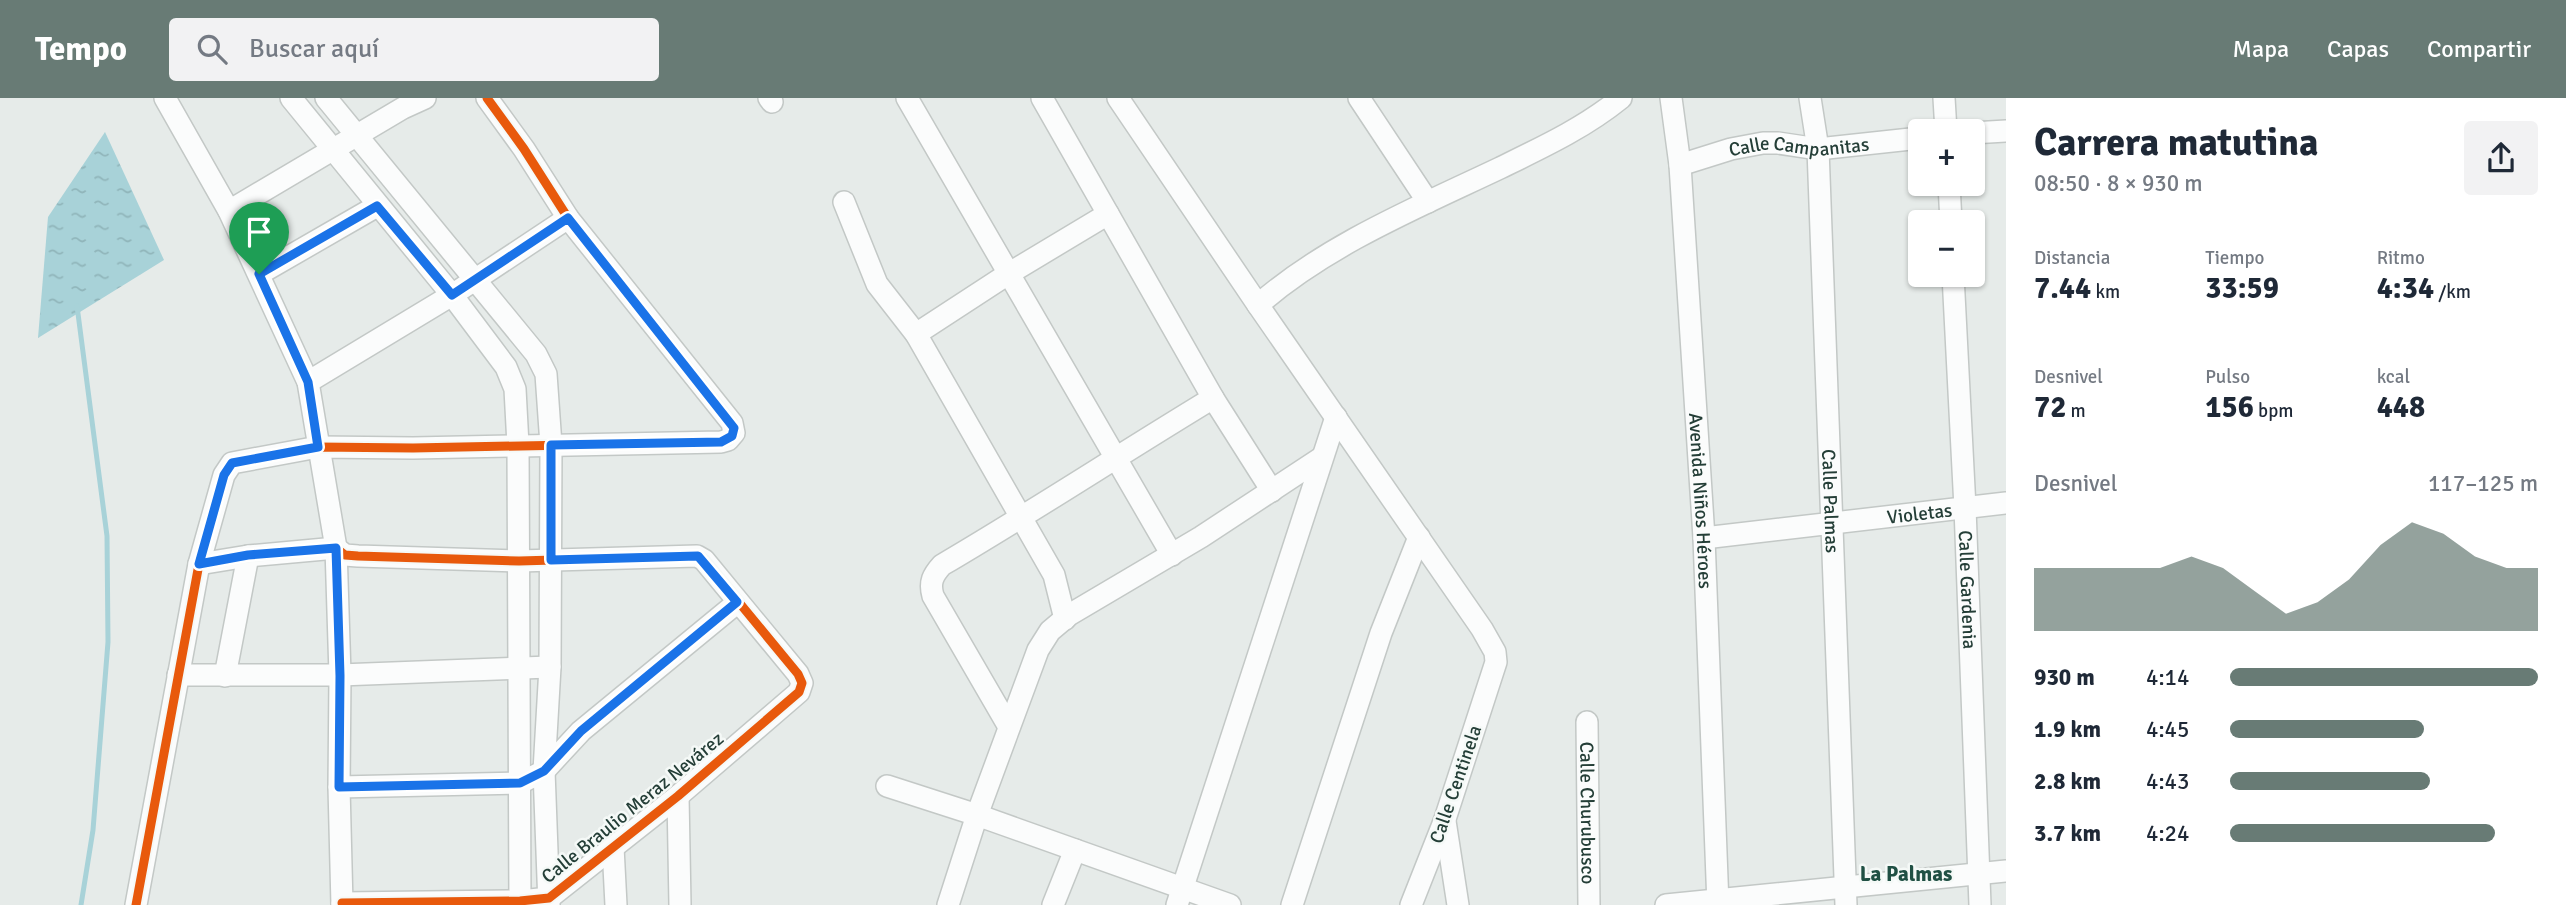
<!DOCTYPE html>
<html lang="es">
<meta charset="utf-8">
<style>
:root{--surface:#fff;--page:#f2f2f3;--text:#1f2937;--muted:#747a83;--accent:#687b75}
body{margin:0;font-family:Signika,sans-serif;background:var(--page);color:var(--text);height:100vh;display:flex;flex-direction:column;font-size:26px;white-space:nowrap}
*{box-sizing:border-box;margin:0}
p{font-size:23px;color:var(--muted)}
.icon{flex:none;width:38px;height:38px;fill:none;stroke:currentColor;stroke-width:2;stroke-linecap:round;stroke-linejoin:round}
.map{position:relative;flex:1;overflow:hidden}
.sheet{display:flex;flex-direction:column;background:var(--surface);width:560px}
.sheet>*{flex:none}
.controls{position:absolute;left:1908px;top:21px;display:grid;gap:14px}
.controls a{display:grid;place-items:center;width:77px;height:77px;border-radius:7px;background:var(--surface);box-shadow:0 2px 5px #0004;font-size:35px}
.pin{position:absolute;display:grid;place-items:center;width:60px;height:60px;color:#fff;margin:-72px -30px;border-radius:50% 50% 50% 0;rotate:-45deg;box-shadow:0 0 7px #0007}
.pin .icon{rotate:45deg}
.round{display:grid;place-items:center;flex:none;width:74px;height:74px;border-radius:7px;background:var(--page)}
.summary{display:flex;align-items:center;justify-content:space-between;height:119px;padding:0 28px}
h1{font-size:38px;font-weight:700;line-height:52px}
.metrics{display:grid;grid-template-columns:repeat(3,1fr);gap:10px;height:119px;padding:7px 28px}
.metrics div{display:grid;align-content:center}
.metrics b{font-size:30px;font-weight:700}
.metrics small{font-size:19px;font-weight:400}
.metrics p{font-size:19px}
.chart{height:196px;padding:14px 28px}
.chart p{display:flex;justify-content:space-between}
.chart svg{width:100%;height:126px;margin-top:7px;fill:var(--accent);opacity:.7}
ul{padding:0 28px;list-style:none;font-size:23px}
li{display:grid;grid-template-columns:112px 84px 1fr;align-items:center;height:52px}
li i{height:18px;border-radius:9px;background:var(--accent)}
header{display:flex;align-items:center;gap:42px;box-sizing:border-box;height:98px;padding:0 35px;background:var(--accent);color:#fff}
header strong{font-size:33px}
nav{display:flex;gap:38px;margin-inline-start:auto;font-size:24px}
.search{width:490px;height:63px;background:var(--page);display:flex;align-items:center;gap:18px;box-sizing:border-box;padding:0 24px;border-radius:7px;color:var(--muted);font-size:26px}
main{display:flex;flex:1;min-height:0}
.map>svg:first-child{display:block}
.water{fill:url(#water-ripples)}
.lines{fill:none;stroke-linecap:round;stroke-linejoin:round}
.stream{stroke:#a8d2d8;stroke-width:5}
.minor-casing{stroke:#c3c8c6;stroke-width:24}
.minor{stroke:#fbfcfc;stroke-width:21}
.cycleway-casing{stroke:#f5f9f7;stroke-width:13}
.cycleway{stroke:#e8590c;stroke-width:9}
.route-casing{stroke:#fff;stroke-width:14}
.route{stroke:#1a73e8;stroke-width:9}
.labels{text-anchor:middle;stroke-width:5;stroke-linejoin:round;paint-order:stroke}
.street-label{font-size:19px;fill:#243e37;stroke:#f5f9f7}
.neighbourhood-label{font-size:21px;font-weight:bold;fill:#205044;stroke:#f5f9f7}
</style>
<header>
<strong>Tempo</strong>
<div class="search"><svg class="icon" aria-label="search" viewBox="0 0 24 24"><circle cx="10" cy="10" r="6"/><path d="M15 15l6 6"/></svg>Buscar aquí</div>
<nav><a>Mapa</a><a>Capas</a><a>Compartir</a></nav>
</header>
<main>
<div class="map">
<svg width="2006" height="807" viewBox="0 0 2006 807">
<defs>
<pattern id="water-ripples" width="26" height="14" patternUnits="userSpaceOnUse" patternTransform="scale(1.75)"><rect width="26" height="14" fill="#a8d2d8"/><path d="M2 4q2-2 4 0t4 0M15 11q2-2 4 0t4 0" fill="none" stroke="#90b5ba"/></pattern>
</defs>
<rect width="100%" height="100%" fill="#e6ebe9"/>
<polygon class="water" points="105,34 164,162 38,240 48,119"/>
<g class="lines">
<polyline class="stream" points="77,208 107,438 108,544 93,732 81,807"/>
<g class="minor-casing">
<g id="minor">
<polyline points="165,0 229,113 308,284 336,450 340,577 339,689 342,807"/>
<polyline points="291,0 452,197 506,269 515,291 518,347 520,807"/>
<polyline points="326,0 536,256 546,276 551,347 550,569 544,673 549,807"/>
<polyline points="769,0 772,4"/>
<polyline points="907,0 1172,457"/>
<polyline points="1042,0 1213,300 1272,393"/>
<polyline points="1118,0 1258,207 1482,531 1495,554 1496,564 1445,721 1411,807"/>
<polyline points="1359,0 1428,104"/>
<path id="s1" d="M1671,0l9,67 24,373 14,367"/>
<path id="s2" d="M1810,0l8,51 28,756"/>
<polyline points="1944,0 1946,33"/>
<polyline points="1972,35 2006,33"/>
<path id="s3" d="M1680,67l51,-16 32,-6h15l40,6 102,-11"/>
<polyline points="1949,86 1951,124"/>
<polyline points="844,104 877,186 916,236 1054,477 1065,521"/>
<polyline points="229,113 403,10 425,0"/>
<polyline points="259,176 377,108"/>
<path id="s4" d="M1953,177l12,233 15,397"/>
<path d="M1258,207c68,-60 160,-98 242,-137 43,-21 84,-40 121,-70"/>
<polyline points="916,236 1008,176 1108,116"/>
<polyline points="308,284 452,197 568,120"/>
<path id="s5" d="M1704,440l302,-35"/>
<polyline points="199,466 248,458 336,450 345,457 358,458 519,463 697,458 704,462 798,576 802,585 799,594 678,698 549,800 520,803 342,805"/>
<polyline points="178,577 340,577 550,569"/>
<polyline points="225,578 248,458"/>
<path id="s6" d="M1587,624l2,183"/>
<path d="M1009,629l-76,-131c-4,-14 0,-21 9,-31 92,-54 180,-112 271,-167"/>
<polyline points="887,688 977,717 1230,807"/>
<polyline points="339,689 520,685 544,673 581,633 738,504"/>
<polyline points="678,698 680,807"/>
<polyline points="1445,723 1458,807"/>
<polyline points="613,749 616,807"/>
<polyline points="136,807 199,466 224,377 232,365 318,349 413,350 721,344 728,342 734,335 732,325 568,120 524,51 487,0"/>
<polyline points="948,807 977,717 1038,552 1050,533 1069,517 1201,439 1321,360"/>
<polyline points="1053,807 1075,752"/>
<polyline points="1177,807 1336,319"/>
<polyline points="1292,807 1381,535 1419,439"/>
<polyline points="1666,807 2006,773"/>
</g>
</g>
<use href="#minor" class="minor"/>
<g class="cycleway-casing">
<g id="cycleway">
<polyline points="199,466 248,458 336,450 345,457 358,458 519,463 697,458 704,462 798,576 802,585 799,594 678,698 549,800 520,803 342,805"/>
<polyline points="136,807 199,466 224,377 232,365 318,349 413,350 721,344 728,342 734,335 732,325 568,120 524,51 487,0"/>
</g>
</g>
<use href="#cycleway" class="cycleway"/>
</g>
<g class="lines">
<g class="route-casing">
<polygon id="route" points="377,108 452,197 568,120 734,330 732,338 721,344 551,347 551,462 698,458 737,504 581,633 544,673 520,685 339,689 340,578 336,450 248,457 199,466 224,377 232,365 318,349 308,284 259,176"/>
</g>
<use href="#route" class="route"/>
</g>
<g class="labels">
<g class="street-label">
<text dy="7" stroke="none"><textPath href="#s3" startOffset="122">Calle Campanitas</textPath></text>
<text dy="7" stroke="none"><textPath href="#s1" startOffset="404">Avenida Niños Héroes</textPath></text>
<text dy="7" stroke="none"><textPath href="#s2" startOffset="404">Calle Palmas</textPath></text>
<text dy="7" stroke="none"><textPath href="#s5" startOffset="217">Violetas</textPath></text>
<text dy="7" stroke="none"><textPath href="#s4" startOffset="315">Calle Gardenia</textPath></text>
<text transform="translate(1455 686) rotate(-71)" y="7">Calle Centinela</text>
<text transform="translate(632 709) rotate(-39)" y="7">Calle Braulio Meraz Nevárez</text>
<text dy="7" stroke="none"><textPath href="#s6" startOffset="91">Calle Churubusco</textPath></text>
</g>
<g class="neighbourhood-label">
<text x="1906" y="783">La Palmas</text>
</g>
</g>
</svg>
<div class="controls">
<a>+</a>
<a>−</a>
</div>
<div class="pin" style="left:259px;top:176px;background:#1e9e55"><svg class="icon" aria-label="arrive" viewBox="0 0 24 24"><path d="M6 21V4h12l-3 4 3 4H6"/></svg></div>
</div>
<section class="sheet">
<div class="summary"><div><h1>Carrera matutina</h1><p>08:50 · 8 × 930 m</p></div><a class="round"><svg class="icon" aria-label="share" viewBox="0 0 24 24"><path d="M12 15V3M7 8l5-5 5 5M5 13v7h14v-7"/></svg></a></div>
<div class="metrics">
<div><p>Distancia</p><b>7.44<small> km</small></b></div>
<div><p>Tiempo</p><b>33:59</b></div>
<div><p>Ritmo</p><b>4:34<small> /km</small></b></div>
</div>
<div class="metrics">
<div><p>Desnivel</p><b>72<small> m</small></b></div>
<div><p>Pulso</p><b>156<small> bpm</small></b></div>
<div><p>kcal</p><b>448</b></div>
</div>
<div class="chart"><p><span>Desnivel</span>117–125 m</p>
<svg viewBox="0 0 160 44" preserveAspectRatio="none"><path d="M0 44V22L10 22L20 22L30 22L40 22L50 18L60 22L70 30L80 38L90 34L100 26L110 14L120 6L130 10L140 18L150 22L160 22V44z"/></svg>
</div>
<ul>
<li><b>930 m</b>4:14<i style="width:100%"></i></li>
<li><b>1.9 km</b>4:45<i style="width:63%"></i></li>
<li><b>2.8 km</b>4:43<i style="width:65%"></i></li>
<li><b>3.7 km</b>4:24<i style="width:86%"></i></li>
</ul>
</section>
</main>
